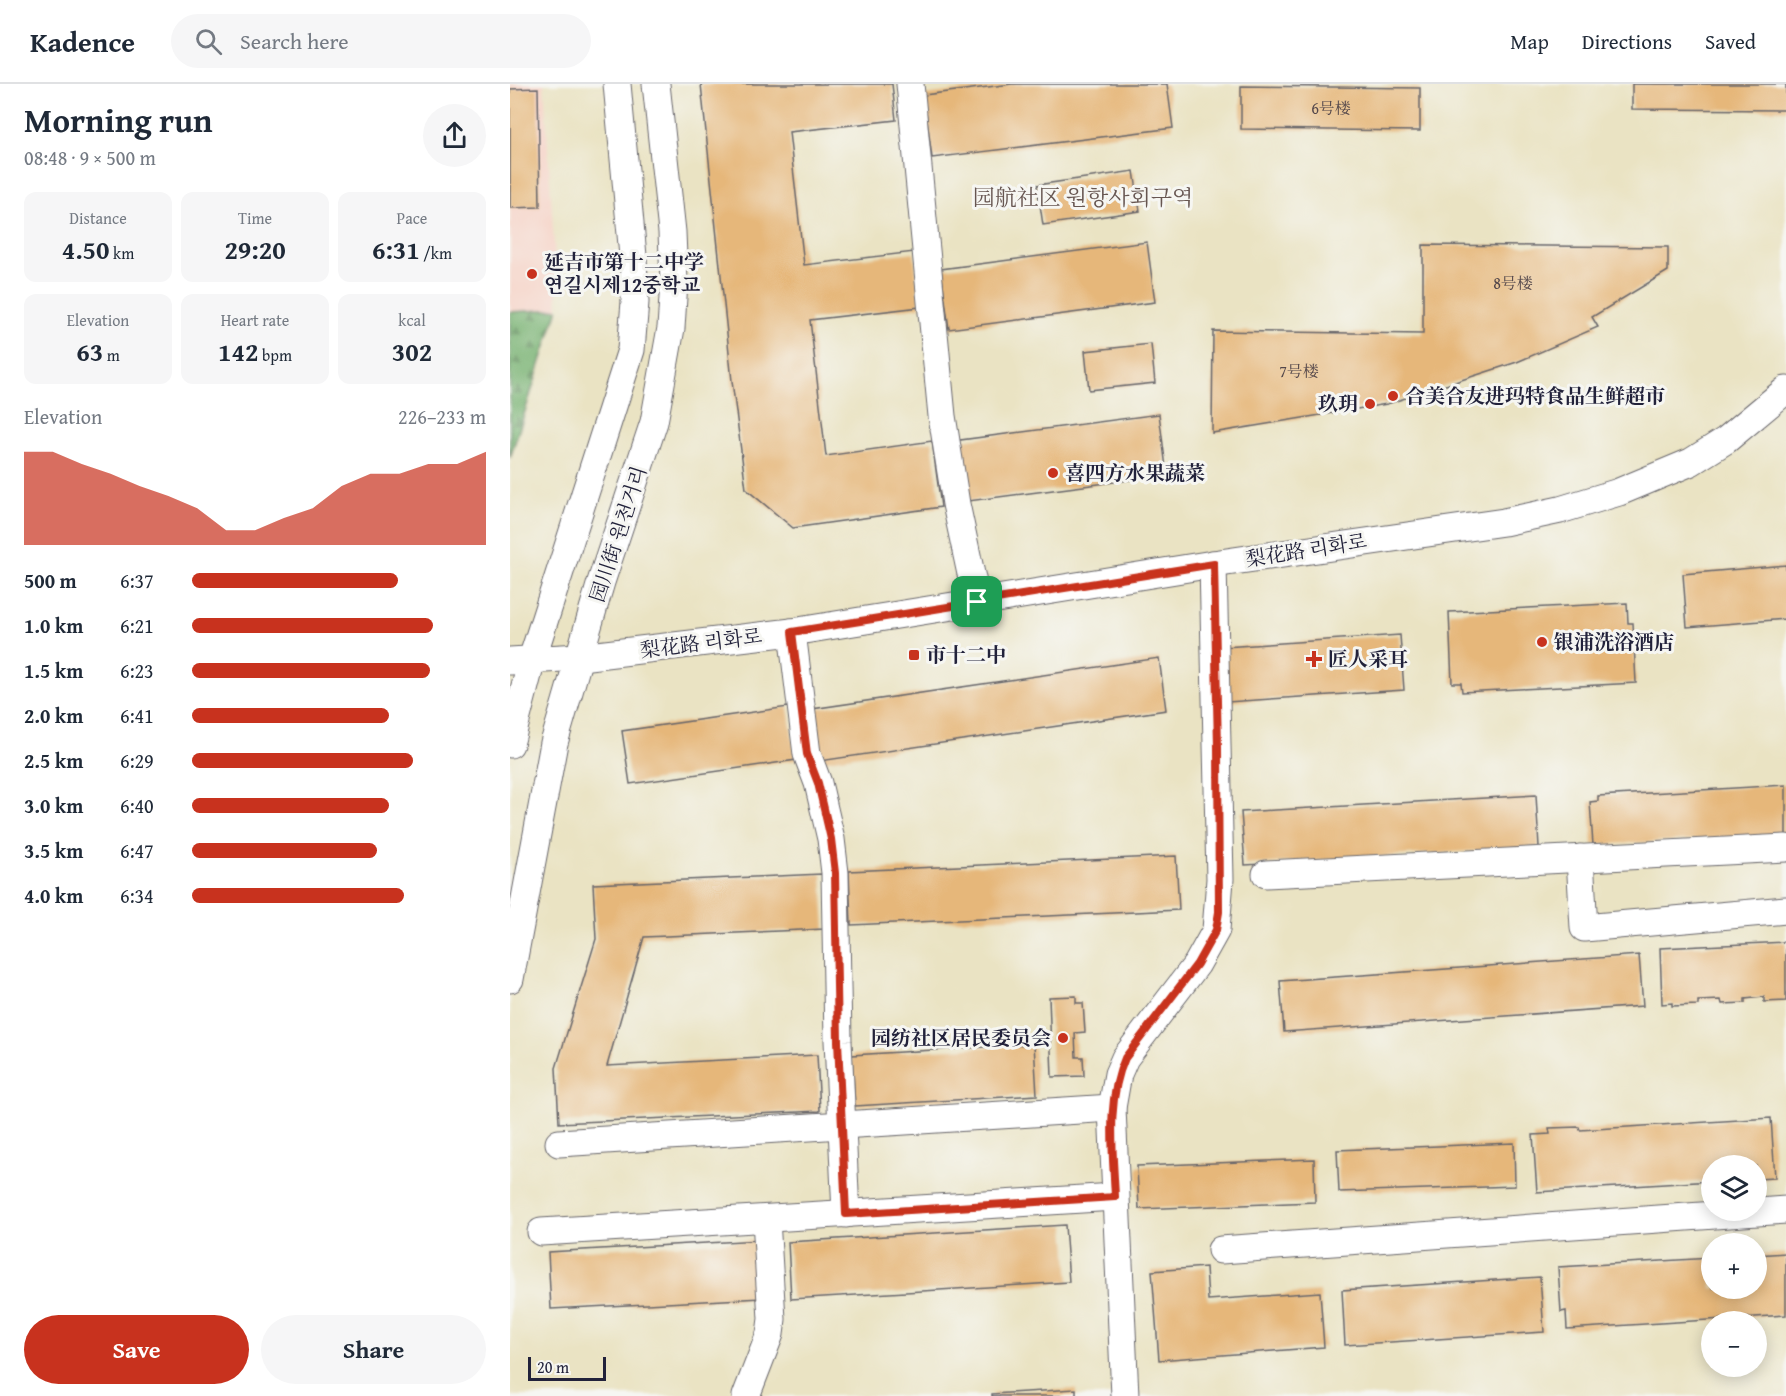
<!DOCTYPE html>
<meta charset="utf-8">
<style>
:root{--surface:#fff;--page:#f6f6f7;--text:#1f2937;--muted:#747a83;--line:#e0e1e3;--accent:#c8321e}
body{margin:0;font-family:"Gentium Book Plus","Noto Serif SC","Noto Serif KR",serif;background:var(--page);color:var(--text);height:100vh;display:flex;flex-direction:column;font-size:22px;white-space:nowrap}
*{box-sizing:border-box;margin:0}
p{font-size:20px;color:var(--muted)}
.icon{flex:none;width:33px;height:33px;fill:none;stroke:currentColor;stroke-width:2;stroke-linecap:round;stroke-linejoin:round}
.map{position:relative;flex:1;overflow:hidden}
.sheet{display:flex;flex-direction:column;background:var(--surface);width:510px}
.sheet>*{flex:none}
.controls{position:absolute;left:1191px;top:1071px;display:grid;gap:12px}
.controls a{display:grid;place-items:center;width:66px;height:66px;border-radius:50%;background:var(--surface);box-shadow:0 3px 15px #0003;font-size:30px}
.scale{position:absolute;left:18px;bottom:15px;width:78px;box-sizing:border-box;padding-left:6px;border:3px solid #22223b;border-top:0;font-size:16px;line-height:21px;white-space:nowrap;color:#22223b;-webkit-text-stroke:4px #f6f6f2;paint-order:stroke}
.pin{position:absolute;display:grid;place-items:center;width:51px;height:51px;color:#fff;margin:-26px;border-radius:12px;box-shadow:0 3px 9px #0006}
.round{display:grid;place-items:center;flex:none;width:63px;height:63px;border-radius:32px;background:var(--page)}
.head{display:flex;align-items:center;justify-content:space-between;height:102px;padding:0 24px}
h1{font-size:33px;font-weight:800;line-height:45px}
.stats{display:grid;grid-template-columns:repeat(3,1fr);gap:9px;height:102px;padding:6px 24px}
.stats div{display:grid;align-content:center;border-radius:12px;background:var(--page);text-align:center}
.stats b{font-size:26px;font-weight:800}
.stats small{font-size:16px;font-weight:400}
.stats p{font-size:16px}
.chart{height:168px;padding:12px 24px}
.chart p{display:flex;justify-content:space-between}
.chart svg{width:100%;height:108px;margin-top:6px;fill:var(--accent);opacity:.7}
.action{display:flex;gap:12px;margin-top:auto;padding:12px 24px}
.action a{flex:1;height:69px;border-radius:36px;background:var(--accent);color:#fff;font-size:24px;font-weight:800;line-height:69px;text-align:center}
.action a+a{background:var(--page);color:var(--text)}
ul{padding:0 24px;list-style:none;font-size:20px}
li{display:grid;grid-template-columns:96px 72px 1fr;align-items:center;height:45px}
li i{height:15px;border-radius:8px;background:var(--accent)}
header{display:flex;align-items:center;gap:36px;box-sizing:border-box;height:84px;padding:0 30px;background:var(--surface);border-bottom:2px solid var(--line)}
header strong{font-size:28px}
nav{display:flex;gap:33px;margin-inline-start:auto;font-size:21px}
.search{width:420px;height:54px;background:var(--page);display:flex;align-items:center;gap:15px;box-sizing:border-box;padding:0 21px;border-radius:33px;color:var(--muted);font-size:22px}
main{display:flex;flex:1;min-height:0}
.map>svg:first-child{display:block}
.built{fill:#f6d1c5}
.forest{fill:url(#forest-firs);stroke:#4c6954;stroke-width:1.5}
.building{fill:#e6b77a}
.lines{fill:none;stroke-linecap:round;stroke-linejoin:round}
.minor-casing{stroke:#68666b;stroke-width:29}
.minor{stroke:#fff;stroke-width:27}
.route-casing{stroke:#fff;stroke-width:12}
.route{stroke:#c8321e;stroke-width:8}
.poi-dot{fill:#c8321e;stroke:#f6f6f2;stroke-width:2}
.labels{text-anchor:middle;stroke-width:6;stroke-linejoin:round;paint-order:stroke}
.number-label{font-size:16px;fill:#53474b}
.poi-label{font-size:20px;font-weight:bold;fill:#22223b;stroke:#f6f6f2;text-anchor:start}
.street-label{font-size:20px;fill:#22223b;stroke:#f6f6f2}
.quarter-label{font-size:22px;fill:#675651;stroke:#f6f6f2}
</style>
<header>
<strong>Kadence</strong>
<div class="search"><svg class="icon" aria-label="search" viewBox="0 0 24 24"><circle cx="10" cy="10" r="6"/><path d="M15 15l6 6"/></svg>Search here</div>
<nav><a>Map</a><a>Directions</a><a>Saved</a></nav>
</header>
<main>
<section class="sheet">
<div class="head"><div><h1>Morning run</h1><p>08:48 · 9 × 500 m</p></div><a class="round"><svg class="icon" aria-label="share" viewBox="0 0 24 24"><path d="M12 15V3M7 8l5-5 5 5M5 13v7h14v-7"/></svg></a></div>
<div class="stats">
<div><p>Distance</p><b>4.50<small> km</small></b></div>
<div><p>Time</p><b>29:20</b></div>
<div><p>Pace</p><b>6:31<small> /km</small></b></div>
</div>
<div class="stats">
<div><p>Elevation</p><b>63<small> m</small></b></div>
<div><p>Heart rate</p><b>142<small> bpm</small></b></div>
<div><p>kcal</p><b>302</b></div>
</div>
<div class="chart"><p><span>Elevation</span>226–233 m</p>
<svg viewBox="0 0 160 44" preserveAspectRatio="none"><path d="M0 44V6L10 6L20 11L30 15L40 20L50 24L60 29L70 38L80 38L90 33L100 29L110 20L120 15L130 15L140 11L150 11L160 6V44z"/></svg>
</div>
<ul>
<li><b>500 m</b>6:37<i style="width:70%"></i></li>
<li><b>1.0 km</b>6:21<i style="width:82%"></i></li>
<li><b>1.5 km</b>6:23<i style="width:81%"></i></li>
<li><b>2.0 km</b>6:41<i style="width:67%"></i></li>
<li><b>2.5 km</b>6:29<i style="width:75%"></i></li>
<li><b>3.0 km</b>6:40<i style="width:67%"></i></li>
<li><b>3.5 km</b>6:47<i style="width:63%"></i></li>
<li><b>4.0 km</b>6:34<i style="width:72%"></i></li>
</ul>
<div class="action"><a>Save</a><a>Share</a></div>
</section>
<div class="map">
<svg width="1276" height="1312" viewBox="0 0 1276 1312">
<defs>
<pattern id="forest-firs" width="22" height="20" patternUnits="userSpaceOnUse" patternTransform="scale(1.5)"><rect width="22" height="20" fill="#75b06e"/><path d="M5 1l3.5 6h-7zM16 11l3.5 6h-7z" fill="#608f5c"/></pattern>
</defs>
<rect width="100%" height="100%" fill="#f6f6f2"/>
<filter id="ink" filterUnits="userSpaceOnUse"><feTurbulence type="fractalNoise" baseFrequency=".0167" numOctaves="2"/><feDisplacementMap in="SourceGraphic" scale="12" xChannelSelector="R" yChannelSelector="G"/><feConvolveMatrix kernelMatrix="1 2 1 2 8 2 1 2 1" color-interpolation-filters="sRGB"/></filter>
<filter id="wash" filterUnits="userSpaceOnUse"><feTurbulence type="fractalNoise" baseFrequency=".008" numOctaves="4" result="noise"/><feDisplacementMap in="SourceGraphic" scale="24" xChannelSelector="R" yChannelSelector="G"/><feGaussianBlur stdDeviation="1.35" result="paint"/><feColorMatrix in="noise" values="0 0 0 0 0 0 0 0 0 0 0 0 0 0 0 0 0 1.4 0 .05"/><feComposite in="paint" operator="in"/></filter>
<g filter="url(#wash)">
<rect width="100%" height="100%" fill="#eae3c3"/>
<polygon class="built" points="0,0 34,0 48,225 0,374"/>
<polygon class="forest" points="48,225 0,374 0,228"/>
<g id="blocks">
<g class="building">
<polygon points="191,0 382,0 386,36 279,48 294,181 404,168 410,223 300,236 316,372 422,357 431,423 283,444 236,405 222,297"/>
<polygon points="502,0 657,0 663,44 422,74 414,11"/>
<polygon points="1122,0 1276,0 1276,26 1122,25"/>
<polygon points="731,2 910,4 910,47 731,45"/>
<polygon points="28,4 30,123 0,124 0,5"/>
<polygon points="624,87 630,127 533,141 527,101"/>
<polygon points="637,158 645,218 439,245 431,185"/>
<polygon points="913,161 1158,163 1158,187 1082,233 1088,243 1007,278 877,320 702,349 703,247 913,250"/>
<polygon points="641,260 645,299 579,306 575,267"/>
<polygon points="649,330 657,391 451,418 443,357"/>
<polygon points="1276,481 1276,535 1177,543 1173,490"/>
<polygon points="1117,519 1118,539 1123,539 1126,599 952,608 951,599 942,599 939,528"/>
<polygon points="890,551 894,606 717,618 714,563"/>
<polygon points="649,574 656,626 310,677 302,625"/>
<polygon points="278,623 286,676 120,700 112,647"/>
<polygon points="1276,701 1276,751 1083,761 1080,718 1088,717 1088,712"/>
<polygon points="1026,711 1029,763 735,781 731,728"/>
<polygon points="666,772 669,826 341,841 339,787"/>
<polygon points="312,790 315,845 134,853 97,982 307,971 310,1027 49,1039 46,984 86,855 83,800"/>
<polygon points="1276,858 1276,917 1254,918 1254,913 1235,915 1235,919 1212,920 1211,916 1188,917 1188,921 1162,922 1162,919 1152,920 1150,864"/>
<polygon points="1129,871 1133,922 774,948 770,897"/>
<polygon points="566,912 566,919 573,919 575,948 565,949 566,973 573,973 574,992 542,993 539,913"/>
<polygon points="524,960 527,1011 345,1022 342,971"/>
<polygon points="1261,1034 1265,1094 1246,1095 1246,1082 1202,1082 1202,1097 1027,1108 1023,1051 1040,1050 1039,1044 1069,1043 1070,1046"/>
<polygon points="1004,1059 1005,1102 829,1108 827,1066"/>
<polygon points="804,1075 805,1118 629,1125 627,1082"/>
<polygon points="555,1141 559,1198 281,1215 278,1158"/>
<polygon points="249,1156 252,1214 41,1225 38,1168"/>
<polygon points="1276,1169 1276,1231 1057,1245 1056,1227 1051,1228 1048,1183 1202,1174 1202,1204 1246,1204 1246,1171"/>
<polygon points="696,1183 698,1216 810,1208 814,1263 649,1276 642,1187"/>
<polygon points="1030,1193 1034,1248 835,1261 832,1206"/>
<polygon points="566,1305 566,1312 482,1312 482,1310"/>
</g>
</g>
</g>
<g filter="url(#ink)">
<use href="#blocks" fill-opacity="0" stroke="#68666b" stroke-width="1.5"/>
<g class="lines">
<g class="minor-casing">
<g id="minor">
<polyline points="400,0 432,332 446,420 467,518"/>
<polyline points="282,548 297,670 308,699 321,755 325,789 328,957 336,1130"/>
<polyline points="0,577 70,573 282,548 703,480 994,438 1050,426 1109,408 1181,378 1216,356 1276,306"/>
<polyline points="0,660 22,575 121,266 125,218 123,172 107,0"/>
<polyline points="1070,774 1074,844 1276,826"/>
<polyline points="756,790 1276,764"/>
<polyline points="0,895 44,659 91,498 144,338 161,244 164,198 162,148 146,0"/>
<polyline points="49,1059 602,1024"/>
<polyline points="31,1148 605,1113"/>
<polyline points="711,1166 1276,1126"/>
<polyline points="236,1312 260,1250 262,1235 256,1135"/>
<polyline points="615,1312 602,1024 608,990 615,974 687,880 706,846 710,795 703,480"/>
</g>
</g>
<use href="#minor" class="minor"/>
</g>
</g>
<g class="lines" filter="url(#ink)">
<g class="route-casing">
<path id="route" d="M704,480l4,184 1,164 -3,18 -19,34 -72,94c-19,43 -12,93 -10,139l-269,17 -8,-173 -3,-168 -4,-34 -13,-56 -11,-29 -15,-122z"/>
</g>
<use href="#route" class="route"/>
</g>
<g class="poi-dot">
<circle cx="22" cy="190" r="6"/>
<circle cx="883" cy="312" r="6"/>
<circle cx="860" cy="320" r="6"/>
<circle cx="543" cy="389" r="6"/>
<circle cx="1032" cy="558" r="6"/>
<rect x="398" y="565" width="12" height="12" rx="3"/>
<path d="M801 566h6v6h6v6h-6v6h-6v-6h-6v-6h6z"/>
<circle cx="553" cy="954" r="6"/>
</g>
<g class="labels">
<g class="number-label">
<text x="821" y="30">6号楼</text>
<text x="1003" y="205">8号楼</text>
<text x="789" y="293">7号楼</text>
</g>
<g class="poi-label">
<text x="34" y="185">延吉市第十二中学<tspan x="34" dy="23">연길시제12중학교</tspan></text>
<text x="895" y="319">合美合友进玛特食品生鲜超市</text>
<text x="848" y="327" text-anchor="end">玖玥</text>
<text x="555" y="396">喜四方水果蔬菜</text>
<text x="1044" y="565">银浦洗浴酒店</text>
<text x="416" y="578">市十二中</text>
<text x="818" y="582">匠人采耳</text>
<text x="541" y="961" text-anchor="end">园纺社区居民委员会</text>
</g>
<g class="street-label">
<text transform="translate(108 450) rotate(-72)" y="7">园川街 원천거리</text>
<text transform="translate(796 466) rotate(-9)" y="7">梨花路 리화로</text>
<text transform="translate(191 559) rotate(-7)" y="7">梨花路 리화로</text>
</g>
<g class="quarter-label">
<text x="573" y="121">园航社区 원항사회구역</text>
</g>
</g>
</svg>
<div class="controls">
<a><svg class="icon" aria-label="layers" viewBox="0 0 24 24"><path d="M12 4l9 5-9 5-9-5zM3 14l9 5 9-5"/></svg></a>
<a>+</a>
<a>−</a>
</div>
<div class="scale">20 m</div>
<div class="pin" style="left:467px;top:518px;background:#1e9e55"><svg class="icon" aria-label="arrive" viewBox="0 0 24 24"><path d="M6 21V4h12l-3 4 3 4H6"/></svg></div>
</div>
</main>
